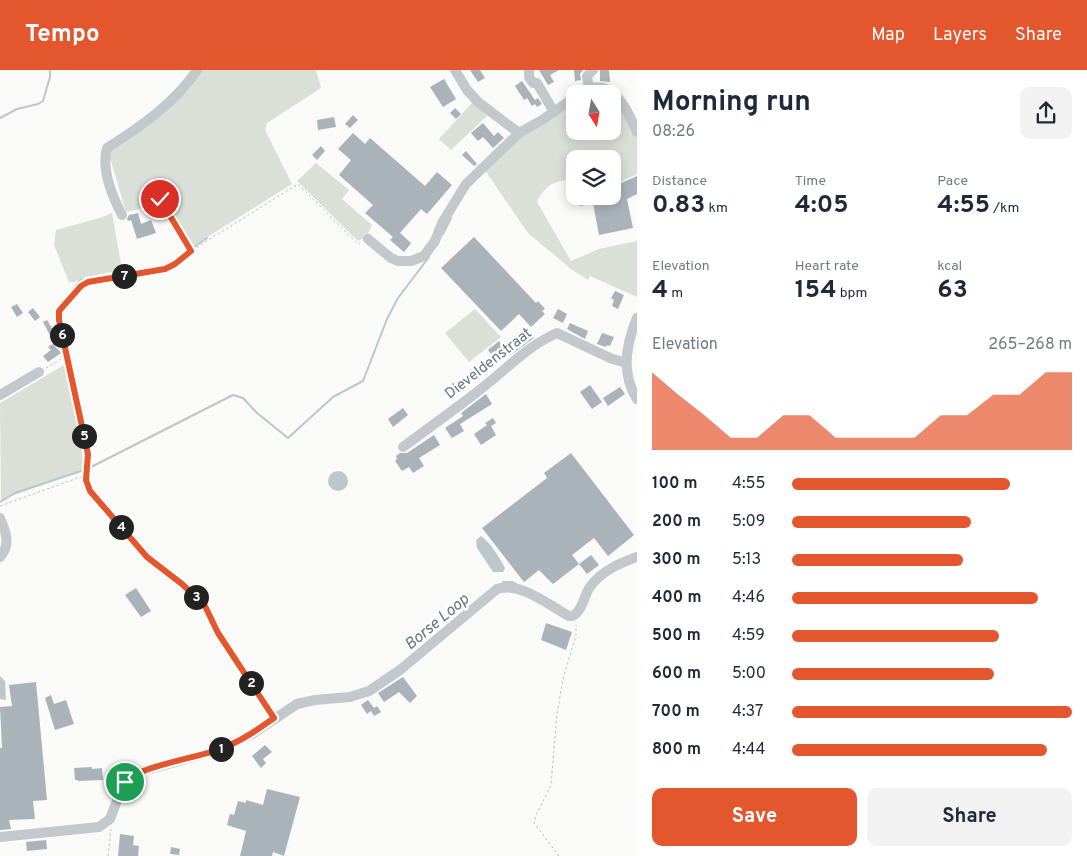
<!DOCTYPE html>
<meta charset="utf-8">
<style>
:root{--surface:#fff;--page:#f2f2f3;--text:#1f2937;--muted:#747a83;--accent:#e4572e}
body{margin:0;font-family:Overpass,sans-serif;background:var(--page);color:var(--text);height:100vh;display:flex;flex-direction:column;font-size:19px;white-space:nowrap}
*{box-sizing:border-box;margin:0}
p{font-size:16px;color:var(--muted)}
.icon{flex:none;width:28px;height:28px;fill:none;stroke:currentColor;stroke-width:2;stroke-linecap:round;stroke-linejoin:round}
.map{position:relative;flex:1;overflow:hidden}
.details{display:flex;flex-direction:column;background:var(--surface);width:450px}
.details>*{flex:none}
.needle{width:32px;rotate:169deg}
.controls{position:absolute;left:566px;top:15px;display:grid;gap:10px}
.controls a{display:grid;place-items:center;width:55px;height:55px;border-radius:10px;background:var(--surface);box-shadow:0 2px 12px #0003;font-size:25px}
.pin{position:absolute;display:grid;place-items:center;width:42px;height:42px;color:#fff;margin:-21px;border:2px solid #fff;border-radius:50%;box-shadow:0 1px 5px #0007}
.km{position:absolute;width:25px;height:25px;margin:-12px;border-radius:50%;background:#222;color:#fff;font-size:14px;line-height:25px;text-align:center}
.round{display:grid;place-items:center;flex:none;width:52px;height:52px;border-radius:10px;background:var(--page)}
.overview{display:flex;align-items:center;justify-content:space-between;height:85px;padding:0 15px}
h1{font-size:28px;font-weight:700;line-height:38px}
.stats{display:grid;grid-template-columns:repeat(3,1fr);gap:8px;height:85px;padding:5px 15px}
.stats div{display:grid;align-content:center}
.stats b{font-size:25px;font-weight:700}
.stats small{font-size:14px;font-weight:400}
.stats p{font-size:14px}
.chart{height:140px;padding:10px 15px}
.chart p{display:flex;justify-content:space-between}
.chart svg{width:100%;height:90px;margin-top:5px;fill:var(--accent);opacity:.7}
.primary-button{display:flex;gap:10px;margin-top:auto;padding:10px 15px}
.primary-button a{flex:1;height:58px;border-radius:10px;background:var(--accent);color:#fff;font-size:20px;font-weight:700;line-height:58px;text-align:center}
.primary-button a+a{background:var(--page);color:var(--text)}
ul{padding:0 15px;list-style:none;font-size:16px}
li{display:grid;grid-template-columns:80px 60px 1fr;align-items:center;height:38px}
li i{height:12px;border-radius:6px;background:var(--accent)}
header{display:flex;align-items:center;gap:30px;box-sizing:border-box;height:70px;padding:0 25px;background:var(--accent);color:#fff}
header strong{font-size:24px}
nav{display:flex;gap:28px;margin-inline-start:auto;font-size:18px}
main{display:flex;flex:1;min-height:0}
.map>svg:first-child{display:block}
.green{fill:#dadfd7}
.water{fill:#bbc7cb}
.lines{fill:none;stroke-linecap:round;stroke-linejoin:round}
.stream{stroke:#bbc7cb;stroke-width:2}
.building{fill:#aab3b9}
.path{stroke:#bbbfc2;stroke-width:1;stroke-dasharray:2.5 2.5;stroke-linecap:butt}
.minor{stroke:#c3c8cc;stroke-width:10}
.route-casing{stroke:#fff;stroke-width:10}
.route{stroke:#e4572e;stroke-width:6}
.labels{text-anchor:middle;stroke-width:5;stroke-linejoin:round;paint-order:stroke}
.street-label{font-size:15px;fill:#657683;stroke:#fff}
.water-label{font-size:16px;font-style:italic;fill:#60757c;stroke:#fff}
</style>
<header>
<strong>Tempo</strong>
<nav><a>Map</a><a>Layers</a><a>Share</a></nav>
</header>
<main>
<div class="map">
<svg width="637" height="786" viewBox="0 0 637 786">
<rect width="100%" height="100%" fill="#fafaf8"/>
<g class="green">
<polygon points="197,0 316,0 321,18 267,53 265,60 292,114 188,179 159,131 139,139 126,142 108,81 162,39"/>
<path d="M613,27l24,37v40l-15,7 -9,-1 -1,-21h-37v19c-20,4 -28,4 -38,24l34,59 28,-12 38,-8v56l-47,-21 -2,4 -17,-11 -43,-36 -44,-64 36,-32 55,-38v32h37z"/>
<polygon points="472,33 488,45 451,80 439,69"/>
<polygon points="316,93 349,120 342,129 372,155 367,166 358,171 297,111"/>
<polygon points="112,143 122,200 85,207 74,212 69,212 54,175 56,160 103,147"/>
<polygon points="475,239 501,267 469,292 445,263"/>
<polygon points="71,291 84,399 1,430 0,333"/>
</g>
<g class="water">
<circle cx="338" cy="411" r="10"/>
<path d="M481,466c10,7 18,21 24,32l-2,4h-10l-16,-24 -1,-8z"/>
<polygon points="0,606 5,611 6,630 0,629"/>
</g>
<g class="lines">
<g class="stream">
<polyline points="0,48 17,39 38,34 43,31 50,7 50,0"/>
<polyline points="443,164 451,148"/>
<polyline points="72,220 80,210 165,195 172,192 207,168"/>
<polyline points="91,397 233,325 243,328 257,343 288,368 333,327 363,311 387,249 398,228 429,187"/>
<polyline points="0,432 15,423 84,400"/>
<polyline points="503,512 512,512 516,514"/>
</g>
</g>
<g class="building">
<polygon points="470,0 480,0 485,8 478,12"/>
<polygon points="539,0 559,0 550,5 554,12 548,15"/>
<polygon points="574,0 583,0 580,4 581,10 575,11"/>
<polygon points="600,0 609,0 610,12 600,11"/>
<polygon points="444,9 456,29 443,37 430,17"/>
<polygon points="522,11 535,30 538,28 542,34 537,37 535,34 532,36 527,28 524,30 515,16"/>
<polygon points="455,38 461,44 456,49 450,43"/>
<polygon points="353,45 358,50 350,58 345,54"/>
<polygon points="334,47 336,57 318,60 317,50"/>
<polygon points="483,53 494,66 498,62 504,68 493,78 483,67 478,71 471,63"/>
<polygon points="353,63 365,74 370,68 425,116 437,102 452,115 427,144 421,139 400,163 411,173 404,182 390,170 393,167 365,143 373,135 339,105 351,90 338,79"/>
<polygon points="321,76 325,81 317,90 312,85"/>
<polygon points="466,81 477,94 474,96 462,85"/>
<polygon points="637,106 637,124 627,129 633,158 599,165 593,133 580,136 577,126 612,126 612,117"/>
<polygon points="138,143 141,154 151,150 156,163 137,169 131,150 128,151 127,149 129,145"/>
<polygon points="474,167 536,233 538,231 545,239 542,241 545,244 531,257 519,244 501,261 441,198"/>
<polygon points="615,221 624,225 618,239 612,236 614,230 611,228"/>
<polygon points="17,234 23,243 17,247 11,237"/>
<polygon points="33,238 40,247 35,251 28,242"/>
<polygon points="558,239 567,244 563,253 553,248"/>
<polygon points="47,250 58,268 53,271 43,252"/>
<polygon points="570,253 588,261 585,269 567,259"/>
<polygon points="528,259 534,268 511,285 509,282 521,273 519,270 522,268 520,265"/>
<polygon points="602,263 614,267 610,276 607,275 606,277 597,274"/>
<polygon points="499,271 505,279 494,288 488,280"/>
<polygon points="53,274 61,283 48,292 43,286 51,280 48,277"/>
<polygon points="590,315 602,332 592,339 580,322"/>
<polygon points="620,317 625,324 608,336 603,328"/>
<polygon points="486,324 492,334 460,354 464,361 452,368 445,358 463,346 461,343"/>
<polygon points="403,338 408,345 393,357 388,349"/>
<polygon points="493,348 496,353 491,356 496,365 481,375 474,364 487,355 485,353"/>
<polygon points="434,365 440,375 419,388 424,396 413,403 409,397 402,401 395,391 397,389 396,386 400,383 407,383"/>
<polygon points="571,383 634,465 608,486 594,468 572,485 579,494 553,514 539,500 524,512 482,458 547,408 544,403"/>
<polygon points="591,485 599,495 587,504 579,494"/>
<polygon points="136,518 151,541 141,547 125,525"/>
<polygon points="546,553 572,562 566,580 541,570"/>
<polygon points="403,607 417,626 410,633 399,622 384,632 378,623"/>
<polygon points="36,612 47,730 33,731 35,749 9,750 11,759 0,760 0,678 2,678 0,637 12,636 9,615"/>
<polygon points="51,625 54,634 66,630 74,654 55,660 45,628"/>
<polygon points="368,630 374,638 377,636 381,642 374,646 371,641 367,644 361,635"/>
<polygon points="265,675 272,682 263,689 266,693 261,698 252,686"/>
<polygon points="92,697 92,699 102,698 103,710 78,711 78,710 75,710 74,698"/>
<polygon points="267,719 300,727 284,786 273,782 272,786 240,786 246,761 227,755 230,744 234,745 238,731 246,733 246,730 263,735"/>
<polygon points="120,764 134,766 133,775 139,776 138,786 118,786"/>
<polygon points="46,770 47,779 27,781 26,772"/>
<polygon points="171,777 180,779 179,785 170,784"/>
</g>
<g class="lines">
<g class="path">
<polyline points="160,129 191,180"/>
<polyline points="46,298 66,286"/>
<polyline points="0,436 86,405"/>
<polyline points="271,642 218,563 205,536 182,514 147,487 90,421 86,410 88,384 59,250 59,241 81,216 88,212 165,199 175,194 194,179 298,114 358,174 360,173"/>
<polyline points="108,786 111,759"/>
<polyline points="559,786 534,753 536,745 551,715 557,644 563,609 576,565 576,555"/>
</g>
<g class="minor">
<polyline points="455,0 467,20 478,32 519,63"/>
<polyline points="529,0 529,7 533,13 537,13 554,42"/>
<polyline points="589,19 587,6 593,0"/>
<path d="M579,24c32,-21 47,13 58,38"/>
<path d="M122,145c-10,-19 -21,-45 -15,-67 33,-21 68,-45 90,-78"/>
<polyline points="368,169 391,188 398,191 411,191 424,186 435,171 442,153 466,114 519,63 542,50 575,27"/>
<path d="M637,248c-11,26 -16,56 0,81"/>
<polyline points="0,325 39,302"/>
<path d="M403,377c24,-18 50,-36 74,-55 27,-20 48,-45 80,-59l53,25 16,5"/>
<path d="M0,448c6,14 11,27 0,39"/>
<path d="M0,767l99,-10 11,-8 12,-32 10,-11 11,-5 65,-18 23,-9 21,-10 45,-30 18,-4 35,-3 19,-6 31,-21 97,-81c22,-8 52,16 72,27h3c10,-3 12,-21 18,-29 11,-16 30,-24 47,-30"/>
</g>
</g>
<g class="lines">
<g class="route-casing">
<path id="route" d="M125,712c14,-16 72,-24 95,-33 20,-7 37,-19 54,-31l-56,-85 -13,-27 -23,-22 -35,-27 -57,-66 -4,-11 2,-26 -29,-134v-9l22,-25 7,-4 77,-13 10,-5 16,-13 -31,-52"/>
</g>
<use href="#route" class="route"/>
</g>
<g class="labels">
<g class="street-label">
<text transform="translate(488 293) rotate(-38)" y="5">Dieveldenstraat</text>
</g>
<g class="water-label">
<text transform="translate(436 551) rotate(-40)" y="6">Borse Loop</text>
</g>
</g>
</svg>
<div class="controls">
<a><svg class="needle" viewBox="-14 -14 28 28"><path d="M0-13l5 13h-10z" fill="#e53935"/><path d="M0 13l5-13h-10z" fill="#747a83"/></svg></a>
<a><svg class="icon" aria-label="layers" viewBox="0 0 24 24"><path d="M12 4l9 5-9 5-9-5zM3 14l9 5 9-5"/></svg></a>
</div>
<div class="pin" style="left:125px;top:712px;background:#1e9e55"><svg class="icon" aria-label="arrive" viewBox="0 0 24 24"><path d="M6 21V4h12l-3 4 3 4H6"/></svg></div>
<div class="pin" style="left:160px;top:129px;background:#d93025"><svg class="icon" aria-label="check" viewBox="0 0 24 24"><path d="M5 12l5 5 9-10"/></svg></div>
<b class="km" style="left:221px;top:679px">1</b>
<b class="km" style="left:251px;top:613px">2</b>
<b class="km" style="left:196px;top:527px">3</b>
<b class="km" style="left:121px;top:457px">4</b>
<b class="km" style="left:84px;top:366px">5</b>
<b class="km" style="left:62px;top:265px">6</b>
<b class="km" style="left:124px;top:206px">7</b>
</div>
<section class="details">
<div class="overview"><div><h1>Morning run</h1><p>08:26</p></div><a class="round"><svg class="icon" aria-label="share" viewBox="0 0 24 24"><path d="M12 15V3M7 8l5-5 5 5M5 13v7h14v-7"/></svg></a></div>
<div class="stats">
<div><p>Distance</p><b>0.83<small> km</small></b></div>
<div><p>Time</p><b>4:05</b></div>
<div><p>Pace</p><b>4:55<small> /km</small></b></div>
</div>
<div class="stats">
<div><p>Elevation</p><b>4<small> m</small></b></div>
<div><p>Heart rate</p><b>154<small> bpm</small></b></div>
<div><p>kcal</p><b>63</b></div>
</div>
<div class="chart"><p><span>Elevation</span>265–268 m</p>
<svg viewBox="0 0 160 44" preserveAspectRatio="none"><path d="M0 44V6L10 17L20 27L30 38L40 38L50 27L60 27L70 38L80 38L90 38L100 38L110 27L120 27L130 17L140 17L150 6L160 6V44z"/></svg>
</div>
<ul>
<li><b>100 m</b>4:55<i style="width:78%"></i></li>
<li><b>200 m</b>5:09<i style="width:64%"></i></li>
<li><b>300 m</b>5:13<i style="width:61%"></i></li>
<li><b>400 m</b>4:46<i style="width:88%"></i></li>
<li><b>500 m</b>4:59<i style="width:74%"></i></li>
<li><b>600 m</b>5:00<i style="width:72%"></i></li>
<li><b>700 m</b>4:37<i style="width:100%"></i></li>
<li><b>800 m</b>4:44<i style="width:91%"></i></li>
</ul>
<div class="primary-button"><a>Save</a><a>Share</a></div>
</section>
</main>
